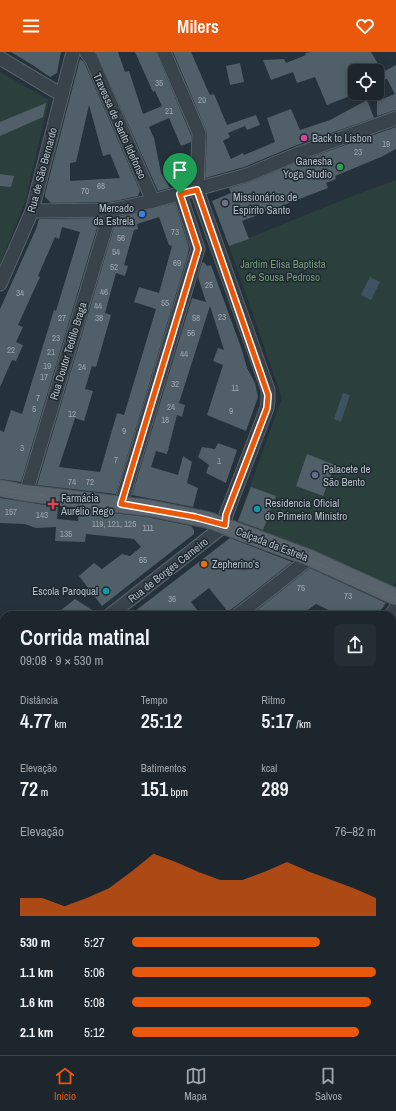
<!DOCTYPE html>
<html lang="pt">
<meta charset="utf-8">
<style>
:root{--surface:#1c262c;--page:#252e34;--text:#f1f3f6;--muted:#a0a5a9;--line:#3a4348;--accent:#ea580c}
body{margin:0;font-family:"Archivo Narrow",sans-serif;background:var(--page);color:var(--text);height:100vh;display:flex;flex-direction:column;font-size:15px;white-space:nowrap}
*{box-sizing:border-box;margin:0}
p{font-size:13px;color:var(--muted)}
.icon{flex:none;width:22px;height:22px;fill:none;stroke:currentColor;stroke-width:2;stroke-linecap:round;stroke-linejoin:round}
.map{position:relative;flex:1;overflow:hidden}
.sheet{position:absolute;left:0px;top:559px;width:396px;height:444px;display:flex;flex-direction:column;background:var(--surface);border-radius:12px 12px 0 0;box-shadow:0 2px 10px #0003,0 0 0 1px var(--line)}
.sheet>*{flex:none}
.fabs{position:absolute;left:348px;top:12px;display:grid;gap:8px}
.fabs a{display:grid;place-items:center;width:36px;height:36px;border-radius:6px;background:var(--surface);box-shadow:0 2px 10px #0003,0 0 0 1px var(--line);font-size:20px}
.pin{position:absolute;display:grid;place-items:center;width:34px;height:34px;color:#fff;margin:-41px -17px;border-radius:50% 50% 50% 0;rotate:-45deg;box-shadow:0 0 4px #0007}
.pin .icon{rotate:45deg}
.round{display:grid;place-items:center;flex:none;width:42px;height:42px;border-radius:6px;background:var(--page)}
.head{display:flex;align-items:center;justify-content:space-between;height:68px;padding:0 20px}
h1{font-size:22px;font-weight:600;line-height:30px}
.metrics{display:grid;grid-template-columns:repeat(3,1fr);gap:6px;height:68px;padding:4px 20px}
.metrics div{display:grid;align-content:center}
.metrics b{font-size:20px;font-weight:600}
.metrics small{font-size:11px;font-weight:400}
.metrics p{font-size:11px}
.chart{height:112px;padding:8px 20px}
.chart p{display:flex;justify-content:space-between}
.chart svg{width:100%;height:72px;margin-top:4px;fill:var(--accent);opacity:.7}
ul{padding:0 20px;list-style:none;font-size:13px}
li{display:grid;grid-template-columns:64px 48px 1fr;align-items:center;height:30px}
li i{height:10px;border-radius:5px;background:var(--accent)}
header{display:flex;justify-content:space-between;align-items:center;height:52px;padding:0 20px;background:var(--accent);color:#fff;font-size:18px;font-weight:600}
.tab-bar{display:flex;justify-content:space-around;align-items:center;height:56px;border-top:1px solid var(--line);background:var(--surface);font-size:11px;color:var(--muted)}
.tab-bar a{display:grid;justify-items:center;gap:2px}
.tab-bar .selected{color:var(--accent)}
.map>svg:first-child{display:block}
.green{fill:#2b403d}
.water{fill:#3d5362}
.building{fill:#515f68;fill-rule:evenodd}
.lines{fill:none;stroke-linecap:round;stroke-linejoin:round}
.minor-casing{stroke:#576169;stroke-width:15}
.major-casing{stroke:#454f57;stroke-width:18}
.minor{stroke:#39434b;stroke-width:13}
.major{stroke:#58636b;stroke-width:16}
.tram{stroke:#5c6872;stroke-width:1}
.route-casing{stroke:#fff;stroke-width:8}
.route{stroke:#ea580c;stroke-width:5}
.hotel-dot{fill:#d1479c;stroke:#1e2830;stroke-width:1.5}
.leisure-dot{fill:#2e9e5b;stroke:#1e2830;stroke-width:1.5}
.worship-dot{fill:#6b7280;stroke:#1e2830;stroke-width:1.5}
.shop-dot{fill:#3f7fe0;stroke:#1e2830;stroke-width:1.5}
.service-dot{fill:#5c6f8a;stroke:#1e2830;stroke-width:1.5}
.health-dot{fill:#e0444e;stroke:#1e2830;stroke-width:1.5}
.culture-dot{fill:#0f9aa8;stroke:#1e2830;stroke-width:1.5}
.food-dot{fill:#e8710a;stroke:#1e2830;stroke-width:1.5}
.labels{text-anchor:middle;stroke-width:3;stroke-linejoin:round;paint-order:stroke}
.number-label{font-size:9px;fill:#9ca6ae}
.street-label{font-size:11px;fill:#b5bec6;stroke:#1e2830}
.poi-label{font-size:11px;fill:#b5bec6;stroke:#1e2830;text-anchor:start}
.park-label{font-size:11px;fill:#759a78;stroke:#1e2830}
</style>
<header><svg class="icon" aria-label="menu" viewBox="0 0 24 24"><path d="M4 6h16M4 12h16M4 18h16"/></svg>Milers<svg class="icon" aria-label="heart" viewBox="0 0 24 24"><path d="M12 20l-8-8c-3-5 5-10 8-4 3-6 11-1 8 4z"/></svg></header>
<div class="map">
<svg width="396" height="1003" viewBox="0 0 396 1003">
<rect width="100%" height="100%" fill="#26323b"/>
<g class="green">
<polygon points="0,20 49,48 25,150 0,212"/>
<polygon points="191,109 193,109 191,130 187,130 185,128"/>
<polygon points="396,128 396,529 393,534 351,514 237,471 282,346 229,194 355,143"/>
<polygon points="396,571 396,691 392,689 392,573"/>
</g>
<g class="water">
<polygon points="370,225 380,230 371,248 361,243"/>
<polygon points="343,341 350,343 341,370 334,367"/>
</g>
<g class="building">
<polygon points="11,0 61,0 57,21 50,25 34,14"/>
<polygon points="96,0 118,0 125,20 129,19 143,62 162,54 155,39 153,40 135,0 156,0 191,83 191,90 181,94 169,66 149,75 154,86 161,121 170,136 158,139"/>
<polygon points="173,0 191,0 208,39 210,43 214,42 227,73 256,63 260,73 247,78 245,74 228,81 230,85 223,89 231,107 243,101 244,103 275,90 267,66 291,57 300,78 330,68 367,48 374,66 297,93 244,115 205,126 207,83 206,78"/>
<polygon points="312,0 371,0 377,10 380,19 355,19 355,42 327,53 315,25 297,31 293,20 271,28 263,8 284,7 286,11 306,3 305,1"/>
<path d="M80,7l4,3 56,129 -2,5 -28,6 -59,1 -6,-6v-3zM89,53l14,51 7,-2 10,24 -50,3v-18l6,-1z"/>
<polygon points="240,11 244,30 230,33 226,14"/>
<polygon points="396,13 396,58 377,64 377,49 395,42 387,27 377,30 377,23"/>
<polygon points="46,51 43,65 0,84 0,70"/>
<polygon points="396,75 396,97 381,105 335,124 336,127 326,131 328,136 242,169 249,187 229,194 212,149 231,141 229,136 250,130 303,108"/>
<polygon points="0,122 14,124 11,135 0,134"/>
<path d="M175,151l14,45 -1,6 -72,240 -79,-9 80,-268zM159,165l10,28 3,1 -13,47 -20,-6 -5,15 22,7 -32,106 -7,-2 -17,59 -41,-5 16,-49 9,3 9,-30 -8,-2 7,-23 4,1 15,-52 -6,-2 11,-40 9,3 3,-10 -4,-1 10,-35 4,-1 -1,-5z"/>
<polygon points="100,166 21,430 0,427 0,378 4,380 11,358 22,362 54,258 56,259 80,180 62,175 59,187 55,185 38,224 40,225 18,273 23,275 16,290 23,293 16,309 12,308 0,335 0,257 36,177 39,167"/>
<polygon points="204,210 207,214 211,213 242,298 247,316 255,331 258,345 246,379 207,363 223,313 213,309 218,296 224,298 210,254 179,351 185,353 182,365 177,363 167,402 156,399 151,415 178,423 183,404 192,410 187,431 198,436 193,455 132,443 192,246 206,250 198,225 202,211"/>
<polygon points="218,391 237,398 226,431 206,421 209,413 198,405 202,395 215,397"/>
<polygon points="307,402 335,413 323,444 296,434"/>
<polygon points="251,435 276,444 263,478 238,469"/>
<polygon points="0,446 58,455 57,467 78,469 79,457 147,465 191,474 194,478 194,482 102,554 79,524 94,511 102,517 122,502 130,504 141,495 134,487 86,482 85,490 55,489 56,475 36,476 25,472 0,471"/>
<polygon points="230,486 292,510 228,560 209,536 191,550 201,563 130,563"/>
<polygon points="310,516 336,528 386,551 377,563 360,563 351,558 349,563 339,563 316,552 301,563 251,563"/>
<polygon points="75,547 100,563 55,563"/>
</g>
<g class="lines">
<g class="minor-casing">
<g id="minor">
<polyline points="86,0 91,6 153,149"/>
<polyline points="0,6 62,43"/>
<polyline points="32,159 111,158 153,149 247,123 300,101 396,66"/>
<polyline points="0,232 32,159 73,0"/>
<polyline points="26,441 111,158"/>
<polyline points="121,452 197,200 198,197 180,142"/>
<polyline points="110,563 225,473 226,463 267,356 268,349 268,338 197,138 199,81 164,0"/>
<polyline points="238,563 310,506"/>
<polyline points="391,563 396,556"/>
<polyline points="0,649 4,646"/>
<polyline points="0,701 4,702"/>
<polyline points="0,852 4,855"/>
<polyline points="0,873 4,870"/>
<polyline points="0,925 4,927"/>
<polyline points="394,992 396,965"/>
<polyline points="0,998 8,1003"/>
<polyline points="82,999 84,1003"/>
<polyline points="326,999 328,1003"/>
<polyline points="130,1003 135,999"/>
<polyline points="376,1003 382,999"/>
</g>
</g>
<g class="major-casing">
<polyline id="major" points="0,436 26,441 149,456 208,468 310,506 396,545"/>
</g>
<use href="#minor" class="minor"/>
<use href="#major" class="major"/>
<polyline class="tram" points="0,438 132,456 210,471 328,516 396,547"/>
</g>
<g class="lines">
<g class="route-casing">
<polygon id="route" points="197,138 268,343 267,356 226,463 225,473 195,465 121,452 197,200 198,197 180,142"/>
</g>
<use href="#route" class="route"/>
</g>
<circle class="hotel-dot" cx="304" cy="86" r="4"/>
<circle class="leisure-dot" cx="340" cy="115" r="4"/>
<circle class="worship-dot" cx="225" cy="151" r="4"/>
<circle class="shop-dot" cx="142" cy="162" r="4"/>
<circle class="service-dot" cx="315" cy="423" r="4"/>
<path class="health-dot" d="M51 446h4v4h4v4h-4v4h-4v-4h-4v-4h4z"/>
<g class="culture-dot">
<circle cx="257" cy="457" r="4"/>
<circle cx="106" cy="539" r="4"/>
</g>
<circle class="food-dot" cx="204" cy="512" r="4"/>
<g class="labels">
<g class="number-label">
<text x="159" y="34">35</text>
<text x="202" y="51">20</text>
<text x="169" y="62">21</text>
<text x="386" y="95">19</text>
<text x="358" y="103">23</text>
<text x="101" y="137">68</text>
<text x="85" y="142">70</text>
<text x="175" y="183">73</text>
<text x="121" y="189">56</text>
<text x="116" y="203">54</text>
<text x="177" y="214">69</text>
<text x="114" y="218">52</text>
<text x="209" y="236">25</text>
<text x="104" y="243">46</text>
<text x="20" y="244">34</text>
<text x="165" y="254">55</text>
<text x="98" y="257">44</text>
<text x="222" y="268">23</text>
<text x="62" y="269">27</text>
<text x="99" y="269">38</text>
<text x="196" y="269">58</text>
<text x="191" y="284">56</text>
<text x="56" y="289">23</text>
<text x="11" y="301">22</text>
<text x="51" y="303">21</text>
<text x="184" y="305">44</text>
<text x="47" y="317">19</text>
<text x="82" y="318">24</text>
<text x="44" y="328">17</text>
<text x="175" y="335">32</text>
<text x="235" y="339">11</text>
<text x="38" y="349">7</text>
<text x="171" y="358">24</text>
<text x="34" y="360">5</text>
<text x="231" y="362">9</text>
<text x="72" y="365">12</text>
<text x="165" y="371">18</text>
<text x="124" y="382">9</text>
<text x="22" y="399">3</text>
<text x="116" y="411">7</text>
<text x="219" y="412">1</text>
<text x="72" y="433">74</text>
<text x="90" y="433">72</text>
<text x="11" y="463">157</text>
<text x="42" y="466">143</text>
<text x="114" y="475">119, 121, 125</text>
<text x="148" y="479">111</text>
<text x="66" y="485">135</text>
<text x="143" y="511">65</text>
<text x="301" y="539">75</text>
<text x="348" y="547">73</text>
<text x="172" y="550">36</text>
</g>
<g class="street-label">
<text transform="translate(120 74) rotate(66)" y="4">Travessa de Santo Ildefonso</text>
<text transform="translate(42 118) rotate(-75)" y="4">Rua de São Bernardo</text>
<text transform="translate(68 299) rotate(-73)" y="4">Rua Doutor Teófilo Braga</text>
<text transform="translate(272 492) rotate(21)" y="4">Calçada da Estrela</text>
<text transform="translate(168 518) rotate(-38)" y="4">Rua de Borges Carneiro</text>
</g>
<g class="poi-label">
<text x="312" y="90">Back to Lisbon</text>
<text x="332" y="113" text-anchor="end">Ganesha<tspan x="332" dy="13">Yoga Studio</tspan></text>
<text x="233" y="149">Missionários de<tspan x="233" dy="13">Espírito Santo</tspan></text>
<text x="134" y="160" text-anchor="end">Mercado<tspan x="134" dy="13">da Estrela</tspan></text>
<text x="323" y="421">Palacete de<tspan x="323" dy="13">São Bento</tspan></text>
<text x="61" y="450">Farmácia<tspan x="61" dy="13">Aurélio Rego</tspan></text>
<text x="265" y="455">Residencia Oficial<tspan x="265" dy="13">do Primeiro Ministro</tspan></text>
<text x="212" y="516">Zepherino's</text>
<text x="98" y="543" text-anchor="end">Escola Paroqual</text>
</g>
<g class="park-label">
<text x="283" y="216">Jardim Elisa Baptista<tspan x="283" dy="13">de Sousa Pedroso</tspan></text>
</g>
</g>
</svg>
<div class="fabs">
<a><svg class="icon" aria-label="locate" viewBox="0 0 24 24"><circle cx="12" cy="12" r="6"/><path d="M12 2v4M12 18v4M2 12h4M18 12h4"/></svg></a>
</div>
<div class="pin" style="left:180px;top:142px;background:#1e9e55"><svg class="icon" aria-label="arrive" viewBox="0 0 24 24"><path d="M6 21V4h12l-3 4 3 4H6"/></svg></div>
<section class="sheet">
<div class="head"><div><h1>Corrida matinal</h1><p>09:08 · 9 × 530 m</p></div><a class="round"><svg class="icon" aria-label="share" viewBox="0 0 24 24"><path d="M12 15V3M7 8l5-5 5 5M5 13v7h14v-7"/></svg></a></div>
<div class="metrics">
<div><p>Distância</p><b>4.77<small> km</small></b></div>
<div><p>Tempo</p><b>25:12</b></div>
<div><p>Ritmo</p><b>5:17<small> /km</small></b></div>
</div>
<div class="metrics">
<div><p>Elevação</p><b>72<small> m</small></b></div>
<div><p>Batimentos</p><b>151<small> bpm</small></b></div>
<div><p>kcal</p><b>289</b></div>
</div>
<div class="chart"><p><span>Elevação</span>76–82 m</p>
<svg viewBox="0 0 160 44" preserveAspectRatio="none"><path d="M0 44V33L10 33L20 38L30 33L40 27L50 17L60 6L70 11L80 17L90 22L100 22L110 17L120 11L130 17L140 22L150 27L160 33V44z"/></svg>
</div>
<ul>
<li><b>530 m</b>5:27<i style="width:77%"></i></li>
<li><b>1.1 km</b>5:06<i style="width:100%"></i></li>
<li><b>1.6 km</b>5:08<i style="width:98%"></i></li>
<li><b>2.1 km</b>5:12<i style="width:93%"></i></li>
</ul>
</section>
</div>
<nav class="tab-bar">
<a class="selected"><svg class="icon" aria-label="home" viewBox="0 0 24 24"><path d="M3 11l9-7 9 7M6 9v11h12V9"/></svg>Início</a>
<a><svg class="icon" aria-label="map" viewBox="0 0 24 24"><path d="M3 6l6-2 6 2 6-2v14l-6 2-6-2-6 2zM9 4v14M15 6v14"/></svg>Mapa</a>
<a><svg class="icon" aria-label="saved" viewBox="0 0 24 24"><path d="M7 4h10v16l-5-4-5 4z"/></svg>Salvos</a>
</nav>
